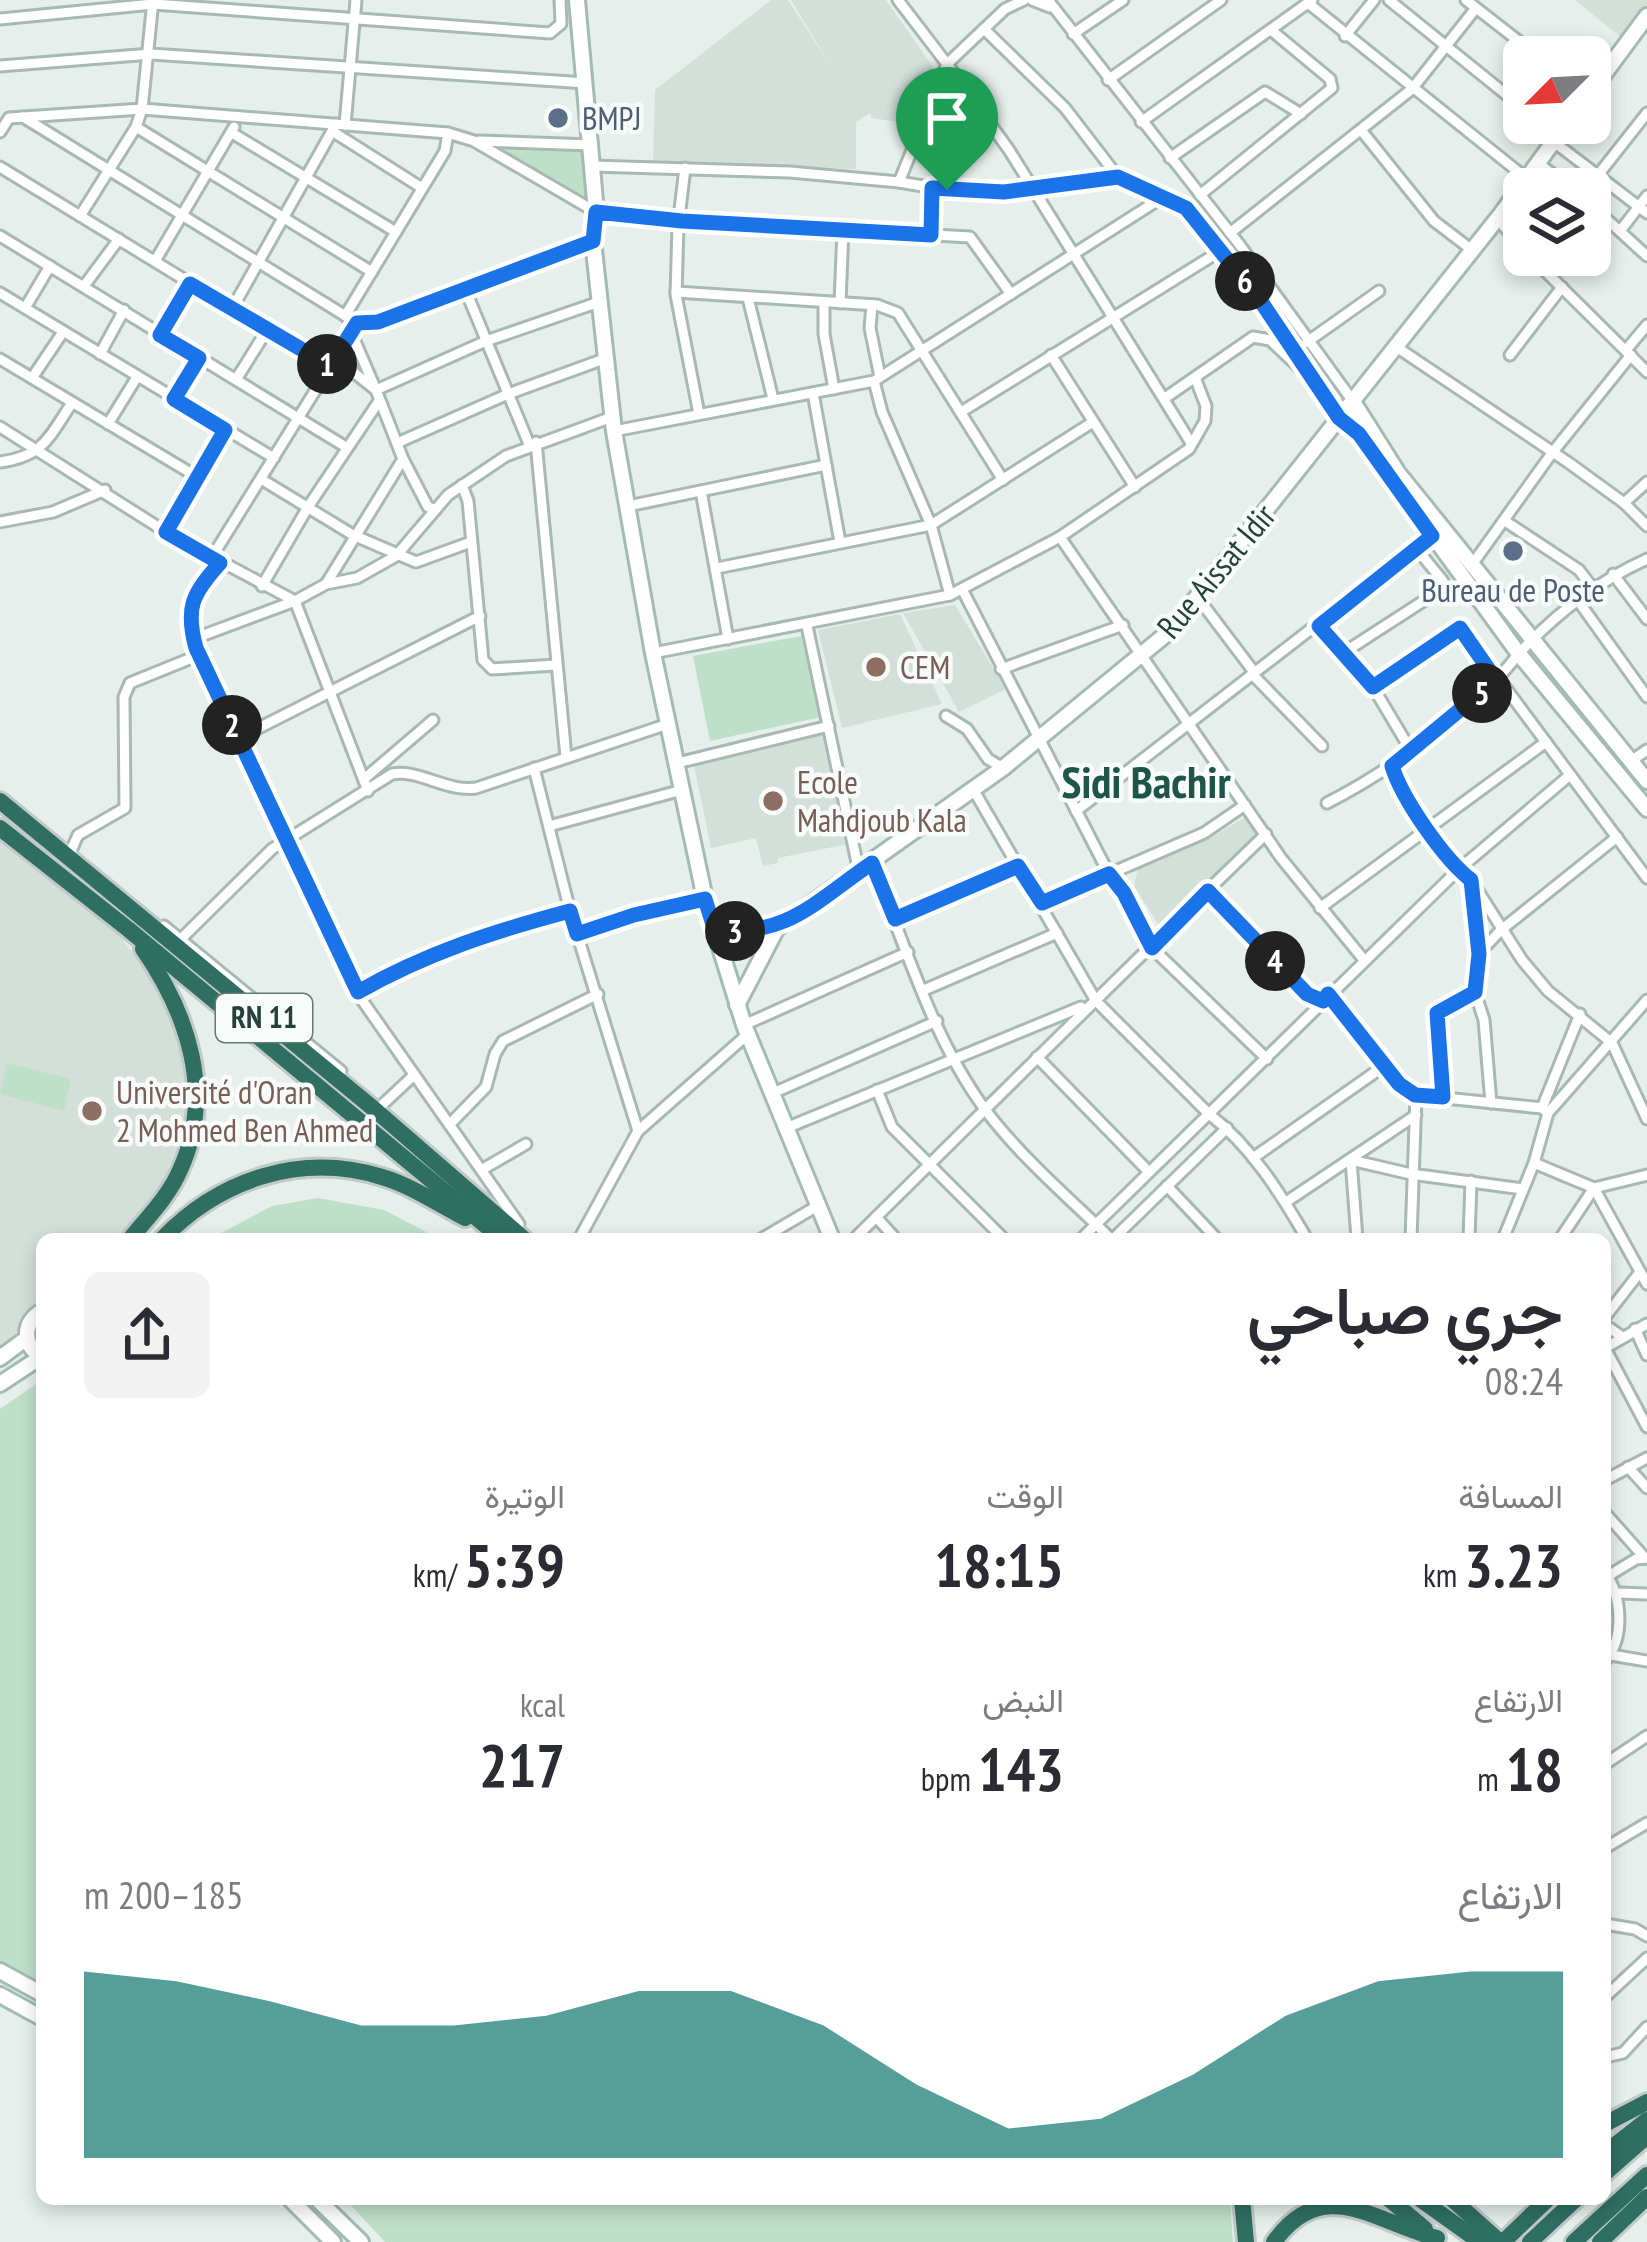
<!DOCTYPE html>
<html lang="ar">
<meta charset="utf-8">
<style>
:root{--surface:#fff;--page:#f2f2f3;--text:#2b2b33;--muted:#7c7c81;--accent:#0f766e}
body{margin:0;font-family:"PT Sans Narrow",Vazirmatn,sans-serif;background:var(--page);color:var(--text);direction:rtl;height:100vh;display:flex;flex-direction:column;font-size:45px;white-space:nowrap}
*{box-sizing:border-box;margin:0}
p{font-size:39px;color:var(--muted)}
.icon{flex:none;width:66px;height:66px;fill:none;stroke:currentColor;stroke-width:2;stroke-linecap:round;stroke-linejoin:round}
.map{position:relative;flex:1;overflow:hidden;direction:ltr}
.panel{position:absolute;left:36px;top:1233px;width:1575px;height:972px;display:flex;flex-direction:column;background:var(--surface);border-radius:18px;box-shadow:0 6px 18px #0003;direction:rtl}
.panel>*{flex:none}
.needle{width:78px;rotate:246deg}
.controls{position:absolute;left:1503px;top:36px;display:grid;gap:24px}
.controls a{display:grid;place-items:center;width:108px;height:108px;border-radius:18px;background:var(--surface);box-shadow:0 6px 18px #0003;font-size:60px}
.pin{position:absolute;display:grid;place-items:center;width:102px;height:102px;color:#fff;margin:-123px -51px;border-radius:50% 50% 50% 0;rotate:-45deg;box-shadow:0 0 12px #0007}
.pin .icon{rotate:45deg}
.km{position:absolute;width:60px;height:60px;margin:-30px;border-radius:50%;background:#222;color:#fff;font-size:33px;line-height:60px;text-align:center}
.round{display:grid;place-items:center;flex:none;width:126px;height:126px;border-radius:18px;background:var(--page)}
.head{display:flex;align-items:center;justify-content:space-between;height:204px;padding:0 48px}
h1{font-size:66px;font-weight:600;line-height:90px}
.stats{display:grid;grid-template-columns:repeat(3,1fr);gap:18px;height:204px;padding:12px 48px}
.stats div{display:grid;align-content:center}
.stats b{font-size:60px;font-weight:600}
.stats small{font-size:33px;font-weight:400}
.stats p{font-size:33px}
.chart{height:336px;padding:24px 48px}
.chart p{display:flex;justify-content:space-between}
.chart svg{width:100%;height:216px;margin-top:12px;fill:var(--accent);opacity:.7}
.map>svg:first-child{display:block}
.built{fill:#d4dfda}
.green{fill:#bfe0c8}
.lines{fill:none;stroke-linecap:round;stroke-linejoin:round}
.street-casing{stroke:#a8b8b2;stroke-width:15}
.secondary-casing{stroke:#a4bbb3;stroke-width:20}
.highway-casing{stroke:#c2cac8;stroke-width:22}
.street{stroke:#fff;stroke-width:9}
.secondary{stroke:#fff;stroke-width:14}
.highway{stroke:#2f6f62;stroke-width:16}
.route-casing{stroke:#fff;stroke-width:24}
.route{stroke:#1a73e8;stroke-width:15}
.service-dot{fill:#5c6f8a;stroke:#f7fbf9;stroke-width:4.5}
.education-dot{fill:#8d6e63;stroke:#f7fbf9;stroke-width:4.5}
.labels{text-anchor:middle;stroke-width:9;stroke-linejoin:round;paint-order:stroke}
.shield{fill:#f7fbf9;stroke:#637a73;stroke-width:3}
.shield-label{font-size:30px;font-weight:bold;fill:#24423a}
.service-label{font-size:33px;fill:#4e5e75;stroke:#f7fbf9;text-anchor:start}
.street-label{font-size:33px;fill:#24423a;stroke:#f7fbf9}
.education-label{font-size:33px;fill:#785e54;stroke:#f7fbf9;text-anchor:start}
.district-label{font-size:45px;font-weight:bold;fill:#1f5548;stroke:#f7fbf9}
</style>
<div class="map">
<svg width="1647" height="2242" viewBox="0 0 1647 2242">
<rect width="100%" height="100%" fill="#e6efeb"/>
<g class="built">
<polygon points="771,0 788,0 832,68 791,0 886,0 933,67 910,124 872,118 870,113 856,122 856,169 653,164 655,90"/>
<polygon points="1575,0 1647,0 1647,7 1623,39"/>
<polygon points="955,605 1006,689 959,712 903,613"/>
<polygon points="900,614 942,704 842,728 818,630"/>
<polygon points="830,733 853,843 778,858 778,863 763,866 756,838 711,848 694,765"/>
<polygon points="1252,813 1261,826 1258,834 1160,927 1134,886 1138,868 1210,838"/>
<polygon points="0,841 119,935 160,989 183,1043 188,1085 181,1137 162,1184 125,1239 42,1239 42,1306 25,1312 8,1352 0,1357"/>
</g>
<g class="green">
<polygon points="486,141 585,148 591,204"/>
<polygon points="801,636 821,717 710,741 693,656"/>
<polygon points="7,1063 71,1079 64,1111 0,1094"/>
<polygon points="318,1198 384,1210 440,1239 210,1239 272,1206"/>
<polygon points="42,1380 42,1986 0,1963 0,1409"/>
<polygon points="345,2199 1230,2199 1233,2242 385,2242"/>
</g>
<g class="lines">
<g class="street-casing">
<g id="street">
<polyline points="1024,0 1005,9 947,64 1009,150 1191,443"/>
<polyline points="1032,0 1050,7"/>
<polyline points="1048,0 1239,244 1352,400"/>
<polyline points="1389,0 1524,109"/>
<polyline points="1466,0 1539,57"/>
<polyline points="1308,3 1526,178"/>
<polyline points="0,19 153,4 550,33 561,24 560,0"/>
<polyline points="984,29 1065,108 1118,177"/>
<polyline points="1073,34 1123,0"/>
<polyline points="1345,36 1374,0"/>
<polyline points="0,66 151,54 586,83"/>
<polyline points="1108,80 1221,0"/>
<path d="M924,114c15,25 28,46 23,76"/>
<polyline points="23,117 357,323 378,322 593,241"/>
<polyline points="1141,122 1312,0"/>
<polyline points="1542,123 1558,136"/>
<polyline points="345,125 356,0"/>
<polyline points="136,127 372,272"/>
<polyline points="1361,130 1434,221 1472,250"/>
<polyline points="332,131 422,188"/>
<polyline points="0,132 9,118 142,109 448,133 474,141 596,212 682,221 970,237 1011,294"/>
<polyline points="232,133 396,232"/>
<polyline points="479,141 591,145"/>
<polyline points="1554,142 1647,213"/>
<polyline points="1170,158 1265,92 1301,114"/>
<polyline points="1538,163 1572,189"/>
<polyline points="592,166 790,172 899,182 947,64 898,0"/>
<polyline points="0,167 267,330 330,366 352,371 376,390 403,459 428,507 436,509"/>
<polyline points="685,168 678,226 676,295 699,414"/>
<polyline points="899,182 947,190 1004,192 1109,177 1174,201 1186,208 1237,269 1339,418"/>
<polyline points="1587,189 1647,113"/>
<polyline points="1200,195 1332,88 1330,79 1271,30"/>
<polyline points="1590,204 1647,256"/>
<polyline points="80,216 136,127 142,109 153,0"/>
<polyline points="1497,218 1524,250"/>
<polyline points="1620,231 1647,196"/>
<polyline points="1230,233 1412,89 1476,8"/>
<polyline points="931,235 932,188"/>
<polyline points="0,236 346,447"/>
<polyline points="1529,255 1647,372"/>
<polyline points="155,261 234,127"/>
<polyline points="84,286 119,239"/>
<polyline points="465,289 529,444"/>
<polyline points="676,292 877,305 898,313 1003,480"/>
<polyline points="0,293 274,458"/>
<polyline points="748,298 773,399"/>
<polyline points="824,302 824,334 834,389"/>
<polyline points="840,303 843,229"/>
<polyline points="872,305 870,328 880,377"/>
<polyline points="25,308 50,266"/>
<polyline points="232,309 336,124"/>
<polyline points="345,316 445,151 448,133"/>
<polyline points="351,332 376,390 486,341 599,302"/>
<polyline points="160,335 190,284"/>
<polyline points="1307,342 1379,291"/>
<polyline points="1395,346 1569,463 1624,503 1647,526"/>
<polyline points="1626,350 1647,325"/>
<polyline points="100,354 124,310"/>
<polyline points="1051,355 1135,487"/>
<polyline points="1510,355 1562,287"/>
<polyline points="0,359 199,478"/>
<polyline points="32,378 63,332"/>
<polyline points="237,378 267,330"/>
<polyline points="874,381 882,412 931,525 950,595"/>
<polyline points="813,393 840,542"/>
<polyline points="1165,398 1253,337 1270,340 1305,373"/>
<polyline points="174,399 199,358"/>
<polyline points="961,412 1222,250"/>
<polyline points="108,424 137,377"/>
<polyline points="0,427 166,532 295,601 326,584 357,578 396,556 448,495 506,456 612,417"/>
<polyline points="614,431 874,381 1160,199"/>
<polyline points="536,442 566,757"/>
<polyline points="397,443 508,394 604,359"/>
<path d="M0,462c44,-6 49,-25 72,-59"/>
<polyline points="261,479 353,535 416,562 471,542"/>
<polyline points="462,485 468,501 483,660 492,669 556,665"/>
<polyline points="701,491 728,639"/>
<polyline points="1624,503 1647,482"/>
<polyline points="628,506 826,465"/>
<polyline points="1505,521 1579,570 1592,587"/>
<polyline points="0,522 53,512 105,490"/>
<polyline points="166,532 225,431"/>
<polyline points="1060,537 1281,858 1364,960"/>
<polyline points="212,557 354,328"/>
<path d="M220,563c-28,31 -35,45 -24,85l166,352 157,224"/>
<polyline points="1471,566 1552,453 1631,355"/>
<polyline points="717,568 931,525 1093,422"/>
<polyline points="1613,574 1647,619"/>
<polyline points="326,584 403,459"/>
<polyline points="262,586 308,507 379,401"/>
<polyline points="962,589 1109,874 1124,893 1152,948 1267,1059"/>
<polyline points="1198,598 1254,672"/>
<polyline points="1579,602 1647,697"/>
<polyline points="807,626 859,872"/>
<polyline points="1319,626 1373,687 1410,749"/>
<polyline points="193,639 295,601 368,791"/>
<polyline points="653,653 950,595 1060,537 1189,449 1205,421 1206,406 1196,380"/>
<polyline points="1343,653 1425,600 1443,581 1416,548"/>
<polyline points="1001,669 1123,625"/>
<polyline points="1252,674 1322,746"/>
<polyline points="1373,687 1461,628 1647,878"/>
<polyline points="946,716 967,729 988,759 1003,768"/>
<polyline points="239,738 480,616"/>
<polyline points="1631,761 1647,750"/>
<polyline points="677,763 829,726"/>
<polyline points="1392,767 1402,790 1458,870 1471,880 1522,960 1548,991 1612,1043 1647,1119"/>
<polyline points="534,768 570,911 638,1131"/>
<polyline points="364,779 433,720"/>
<path d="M973,789l123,212 113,113c42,32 72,80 98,125"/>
<path d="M1327,803c59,-30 115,-72 164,-118 13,-12 24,-28 37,-41 34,-35 75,-65 119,-85"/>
<polyline points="1076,811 1431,536"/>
<polyline points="549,826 682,790"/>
<polyline points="70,853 78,835 125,808 124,697 130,683 199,655"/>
<path d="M872,863c35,86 63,185 122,258 34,42 78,80 117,118"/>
<polyline points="1208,891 1307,994 1323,1001"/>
<polyline points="1472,892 1479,954 1475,992 1484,1020 1491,1103"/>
<polyline points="1042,903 1204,833 1245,805"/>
<polyline points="1320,908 1546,742"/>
<polyline points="895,919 1018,866"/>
<polyline points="164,926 341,1071"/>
<polyline points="577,934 634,915 705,899"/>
<path d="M181,939l91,-90 120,-75c27,-5 54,18 84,14l192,-64"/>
<polyline points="1479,953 1501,930 1617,837"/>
<polyline points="924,990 1057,933"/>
<path d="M359,992c67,-40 136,-61 211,-81"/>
<polyline points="1329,995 1384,1066 1416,1095 1411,1239"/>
<polyline points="744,1025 908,952"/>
<polyline points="1037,1057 1149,1172"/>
<polyline points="877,1090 892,1127 1004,1239"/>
<polyline points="773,1093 937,1021"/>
<polyline points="1416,1095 1542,1108 1548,1113"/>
<polyline points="1443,1097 1435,1025 1437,1013 1475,992"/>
<polyline points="381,1106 413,1076"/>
<polyline points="1542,1108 1580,1014"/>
<polyline points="450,1124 486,1087 495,1054 503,1041 598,994"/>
<polyline points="786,1128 1081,1007"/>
<polyline points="1253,1158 1384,1066"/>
<polyline points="1534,1163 1594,1188 1647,1284"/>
<polyline points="483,1169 526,1144"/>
<polyline points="1167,1186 1217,1239"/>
<polyline points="1286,1202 1416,1115"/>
<polyline points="876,1217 896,1239"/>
<polyline points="579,1239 638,1131 748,1034"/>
<polyline points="761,1239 819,1205"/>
<path d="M854,1239c138,-136 273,-271 412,-405"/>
<polyline points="1081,1239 1458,870 1570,775"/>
<polyline points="1113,1239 1227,1128"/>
<polyline points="1357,1239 1351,1160 1411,1174 1523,1189"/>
<polyline points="1469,1239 1471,1181"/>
<polyline points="1503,1239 1534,1163 1548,1113 1647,1000"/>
<polyline points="1560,1239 1594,1188 1647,1175"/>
<polyline points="1605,1317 1640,1272"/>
<polyline points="1647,1324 1605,1348 1647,1427"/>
<polyline points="1605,1325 1621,1336"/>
<polyline points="1635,1329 1647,1355"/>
<polyline points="1628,1467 1647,1488"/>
<polyline points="1605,1480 1647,1458"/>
<polyline points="1605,1513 1645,1558"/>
<path d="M1605,1573c17,23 20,65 0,88"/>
<polyline points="1608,1576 1636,1559 1647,1558"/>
<polyline points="1618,1593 1647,1594"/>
<polyline points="1611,1655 1647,1661"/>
<polyline points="1605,1764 1647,1736"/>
<polyline points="1605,1848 1647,1823"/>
<polyline points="1605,1924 1635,1929 1647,1936"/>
<polyline points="1605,1997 1647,1958"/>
<polyline points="1605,2057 1623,2053 1647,2027"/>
</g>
</g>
<g class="secondary-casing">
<g id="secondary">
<polyline points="577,0 596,212 593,241 614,431 653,653 705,899 744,1025 832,1239"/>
<polyline points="1590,93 1647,16"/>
<polyline points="1352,400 1398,473 1647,781"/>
<polyline points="1339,418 1359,434 1519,654 1647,809"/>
<polyline points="714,928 739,931 777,928"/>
<polyline points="737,1005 777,928 1003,768 1170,631 1501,214 1567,123"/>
<path d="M42,1311c-20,12 -20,34 0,46"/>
<polyline points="0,1358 27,1338"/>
<polyline points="0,1384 41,1357"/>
<polyline points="0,1971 42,1994"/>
<polyline points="0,1995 42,2018"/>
<polyline points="290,2199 333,2242"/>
<polyline points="317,2199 361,2242"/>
</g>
</g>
<g class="highway-casing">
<g id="highway">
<polyline points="0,801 374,1109 524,1239"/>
<polyline points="0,828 128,929 502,1239"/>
<path d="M130,1239c17,-21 39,-43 50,-69 35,-76 8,-156 -37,-221"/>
<path d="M162,1239c58,-60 139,-87 220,-62 28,8 56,27 83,41"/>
<polyline points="1605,2124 1647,2102"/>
<polyline points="1605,2153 1647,2120"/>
<polyline points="1605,2173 1647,2136"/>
<polyline points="1242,2199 1246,2242"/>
<polyline points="1389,2199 1425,2229"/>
<polyline points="1420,2199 1480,2242"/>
<polyline points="1452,2199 1500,2242"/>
<path d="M1274,2242c50,-70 103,-18 163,-4"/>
<polyline points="1503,2242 1548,2199"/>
<polyline points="1530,2242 1576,2199"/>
<polyline points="1574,2242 1647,2175"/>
<polyline points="1600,2242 1647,2197"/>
</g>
</g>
<use href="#street" class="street"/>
<use href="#secondary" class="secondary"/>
<use href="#highway" class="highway"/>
</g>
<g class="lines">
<g class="route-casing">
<path id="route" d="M1118,177l68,31 76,95 77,115 20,16 73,102 -113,90 54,61 87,-59 36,52 -104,86c10,33 52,93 79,114l8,74 -4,38 -38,21 6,84 -28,-2 -16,-11 -71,-90 -5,7 -16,-7 -99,-103 -56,57 -28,-55 -15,-19 -67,29 -24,-37 -123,53 -23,-56c-55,37 -87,77 -158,65l-9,-29 -71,16 -57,19 -7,-23c-75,20 -144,42 -212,81l-162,-344c-11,-40 -4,-54 24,-85l-54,-31 59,-102 -51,-31 25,-41 -39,-23 30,-51 140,82 27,-43 21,-1 215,-81 3,-29 86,9 249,14 1,-47 72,4z"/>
</g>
<use href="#route" class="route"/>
</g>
<g class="service-dot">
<circle cx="558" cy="118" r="12"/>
<circle cx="1513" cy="551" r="12"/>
</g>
<g class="education-dot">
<circle cx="876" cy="667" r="12"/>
<circle cx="773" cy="801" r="12"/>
<circle cx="92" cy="1111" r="12"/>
</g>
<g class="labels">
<rect class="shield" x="216" y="994" width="96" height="48" rx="9"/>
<g class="shield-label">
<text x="264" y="1028">RN 11</text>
</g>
<g class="service-label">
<text x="582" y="130">BMPJ</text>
<text x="1513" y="602" text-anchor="middle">Bureau de Poste</text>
</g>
<g class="street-label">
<text transform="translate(1216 571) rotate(-50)" y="12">Rue Aissat Idir</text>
</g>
<g class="education-label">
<text x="900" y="679">CEM</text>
<text x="797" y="794">Ecole<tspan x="797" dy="38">Mahdjoub Kala</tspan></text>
<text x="116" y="1104">Université d'Oran<tspan x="116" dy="38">2 Mohmed Ben Ahmed</tspan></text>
</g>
<g class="district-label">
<text x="1146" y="798">Sidi Bachir</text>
</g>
</g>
</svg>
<div class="controls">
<a><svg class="needle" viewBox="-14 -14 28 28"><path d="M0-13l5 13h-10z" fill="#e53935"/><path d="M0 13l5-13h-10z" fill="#7c7c81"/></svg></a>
<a><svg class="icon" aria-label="layers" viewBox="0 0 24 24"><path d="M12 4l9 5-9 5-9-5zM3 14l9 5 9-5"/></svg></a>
</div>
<div class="pin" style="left:947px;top:190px;background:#1e9e55"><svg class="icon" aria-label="arrive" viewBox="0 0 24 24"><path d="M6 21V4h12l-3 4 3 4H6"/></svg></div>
<b class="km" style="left:327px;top:364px">1</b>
<b class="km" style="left:232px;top:725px">2</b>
<b class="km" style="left:735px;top:931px">3</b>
<b class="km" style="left:1275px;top:961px">4</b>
<b class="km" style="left:1482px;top:693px">5</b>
<b class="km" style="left:1245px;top:281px">6</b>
<section class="panel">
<div class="head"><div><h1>جري صباحي</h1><p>08:24</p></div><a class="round"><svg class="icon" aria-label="share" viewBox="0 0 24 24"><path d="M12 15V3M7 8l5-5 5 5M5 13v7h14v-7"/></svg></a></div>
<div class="stats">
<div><p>المسافة</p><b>3.23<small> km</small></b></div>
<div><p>الوقت</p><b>18:15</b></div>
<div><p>الوتيرة</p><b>5:39<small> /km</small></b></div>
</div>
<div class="stats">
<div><p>الارتفاع</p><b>18<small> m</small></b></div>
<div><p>النبض</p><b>143<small> bpm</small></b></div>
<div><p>kcal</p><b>217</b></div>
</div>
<div class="chart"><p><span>الارتفاع</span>185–200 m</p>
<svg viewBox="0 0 160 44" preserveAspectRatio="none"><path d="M0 44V6L10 8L20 12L30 17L40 17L50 15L60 10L70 10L80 17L90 29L100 38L110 36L120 27L130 15L140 8L150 6L160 6V44z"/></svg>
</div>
</section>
</div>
